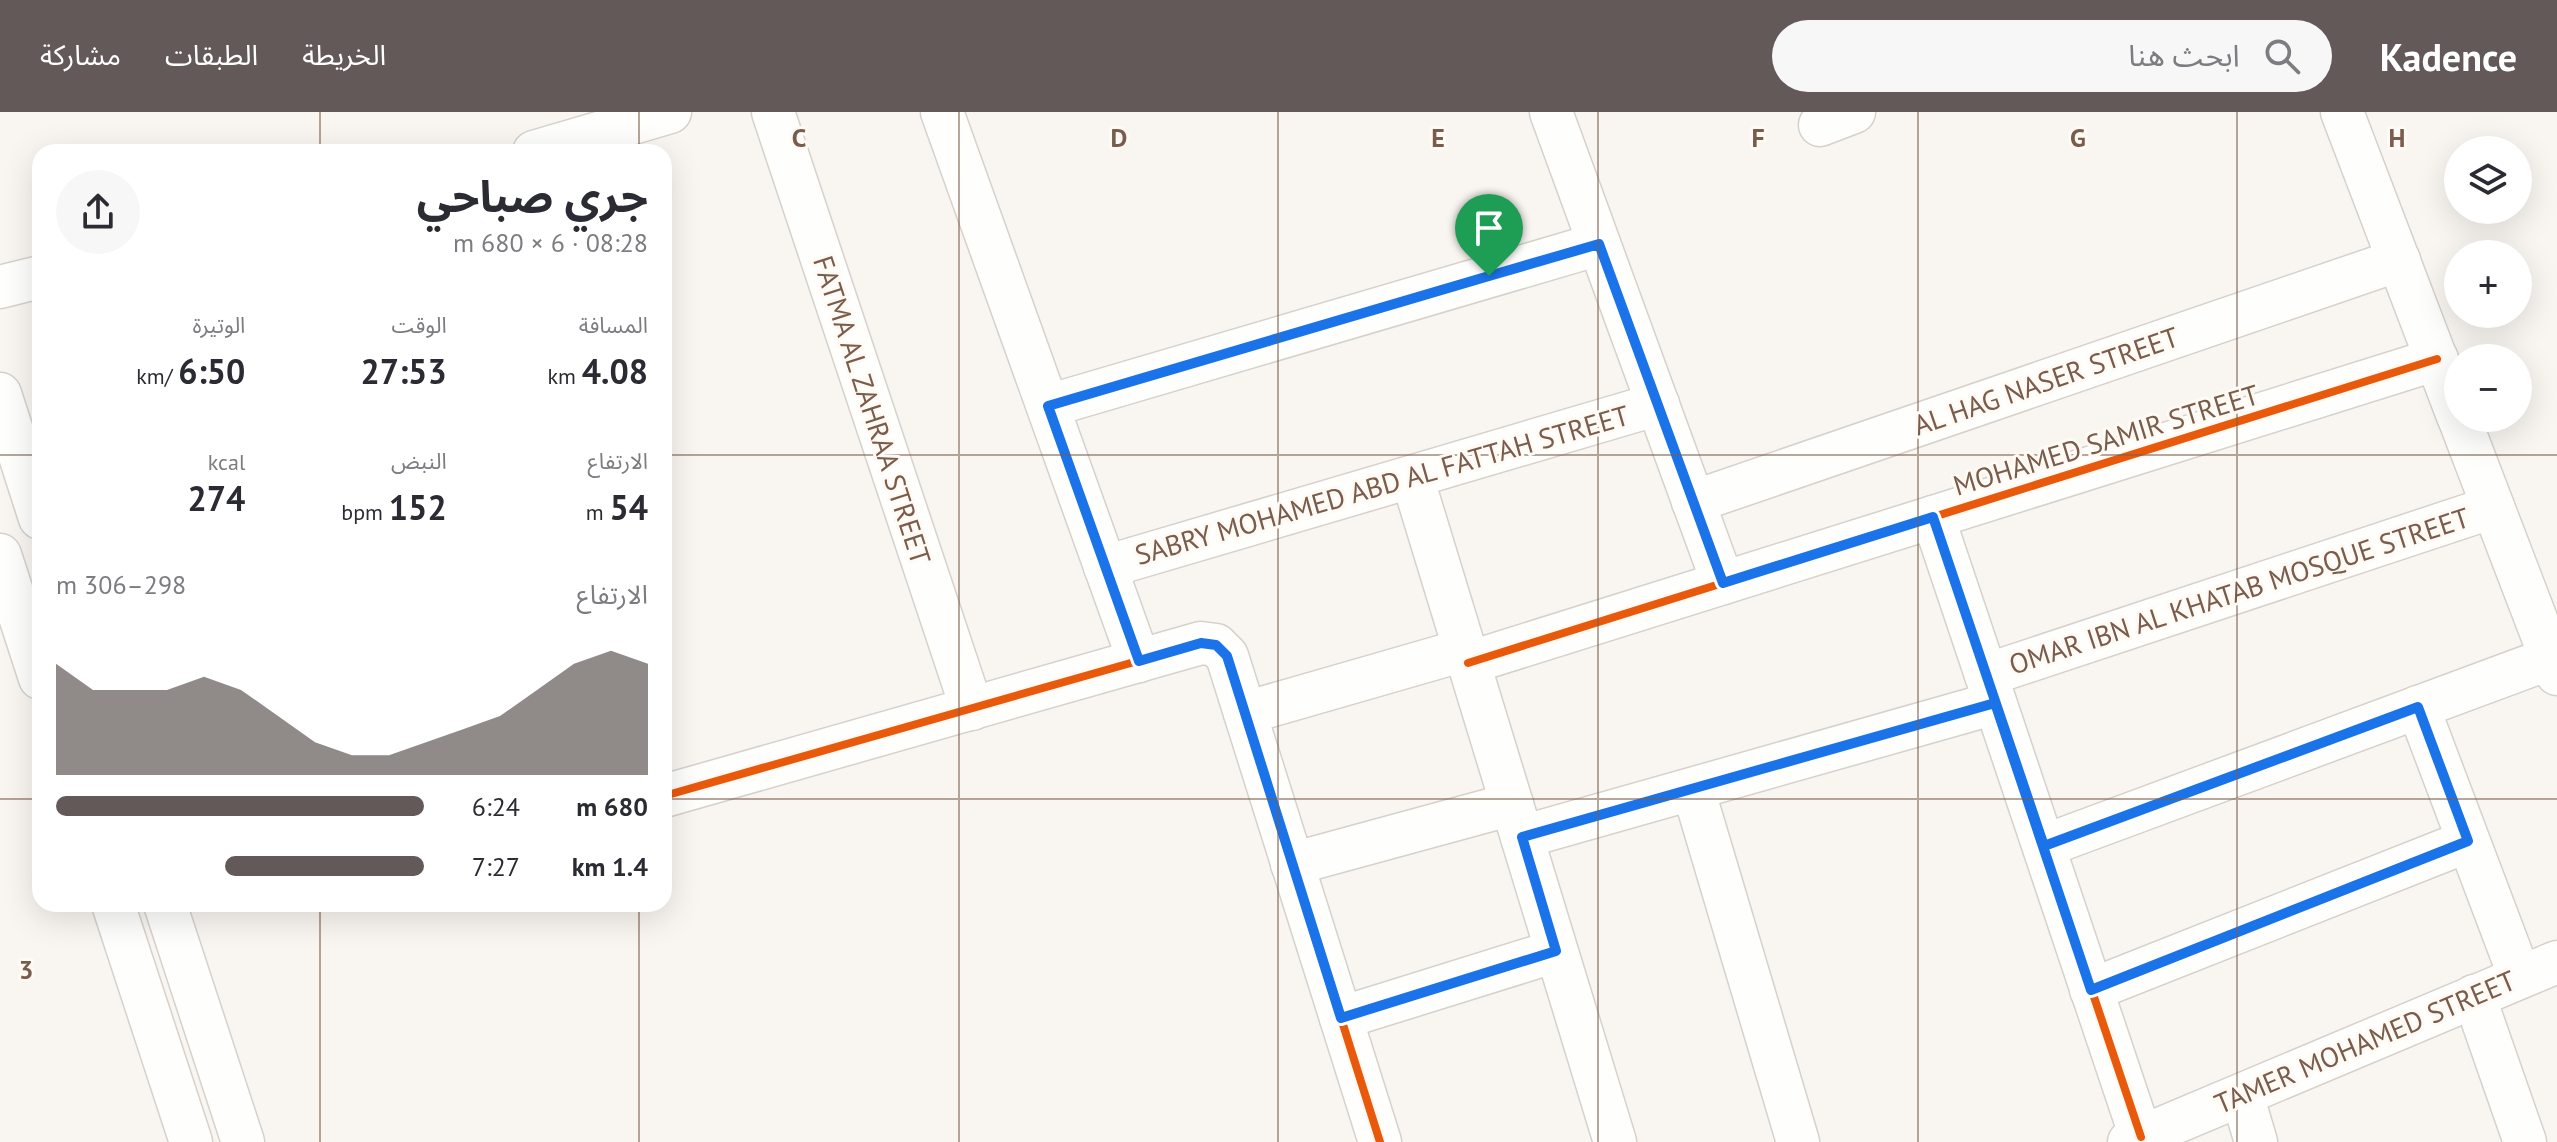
<!DOCTYPE html>
<html lang="ar">
<meta charset="utf-8">
<style>
:root{--surface:#fff;--page:#f7f7f7;--text:#2b2b33;--muted:#7c7c81;--accent:#625958}
body{margin:0;font-family:"PT Sans","Noto Sans Arabic",sans-serif;background:var(--page);color:var(--text);direction:rtl;height:100vh;display:flex;flex-direction:column;font-size:30px;white-space:nowrap}
*{box-sizing:border-box;margin:0}
p{font-size:26px;color:var(--muted)}
.icon{flex:none;width:44px;height:44px;fill:none;stroke:currentColor;stroke-width:2;stroke-linecap:round;stroke-linejoin:round}
.map{position:relative;flex:1;overflow:hidden;direction:ltr}
.panel{position:absolute;left:32px;top:32px;width:640px;height:768px;display:flex;flex-direction:column;background:var(--surface);border-radius:24px;box-shadow:0 8px 32px #0002;direction:rtl}
.panel>*{flex:none}
.tools{position:absolute;left:2444px;top:24px;display:grid;gap:16px}
.tools a{display:grid;place-items:center;width:88px;height:88px;border-radius:50%;background:var(--surface);box-shadow:0 8px 32px #0002;font-size:40px}
.pin{position:absolute;display:grid;place-items:center;width:68px;height:68px;color:#fff;margin:-82px -34px;border-radius:50% 50% 50% 0;rotate:-45deg;box-shadow:0 0 8px #0007}
.pin .icon{rotate:45deg}
.round{display:grid;place-items:center;flex:none;width:84px;height:84px;border-radius:42px;background:var(--page)}
.headline{display:flex;align-items:center;justify-content:space-between;height:136px;padding:0 24px}
h1{font-size:44px;font-weight:700;line-height:60px}
.metrics{display:grid;grid-template-columns:repeat(3,1fr);gap:12px;height:136px;padding:8px 24px}
.metrics div{display:grid;align-content:center}
.metrics b{font-size:34px;font-weight:700}
.metrics small{font-size:22px;font-weight:400}
.metrics p{font-size:22px}
.chart{height:224px;padding:16px 24px}
.chart p{display:flex;justify-content:space-between}
.chart svg{width:100%;height:144px;margin-top:8px;fill:var(--accent);opacity:.7}
ul{padding:0 24px;list-style:none;font-size:26px}
li{display:grid;grid-template-columns:128px 96px 1fr;align-items:center;height:60px}
li i{height:20px;border-radius:10px;background:var(--accent)}
header{display:flex;align-items:center;gap:48px;box-sizing:border-box;height:112px;padding:0 40px;background:var(--accent);color:#fff}
header strong{font-size:38px}
nav{display:flex;gap:44px;margin-inline-start:auto;font-size:28px}
.search{width:560px;height:72px;background:var(--page);display:flex;align-items:center;gap:20px;box-sizing:border-box;padding:0 28px;border-radius:44px;color:var(--muted);font-size:30px}
.map>svg:first-child{display:block}
.lines{fill:none;stroke-linecap:round;stroke-linejoin:round}
.street-casing{stroke:#d7d1cb;stroke-width:45}
.street{stroke:#fefefd;stroke-width:42}
.cycleway-casing{stroke:#fffaf3;stroke-width:13}
.cycleway{stroke:#e8590c;stroke-width:8}
.route-casing{stroke:#fff;stroke-width:16}
.route{stroke:#1a73e8;stroke-width:10}
.grid{fill:none;stroke:#7a5c4d;stroke-width:2;stroke-opacity:0.55}
.labels{text-anchor:middle;stroke-width:6;stroke-linejoin:round;paint-order:stroke}
.street-label{font-size:28px;fill:#7a5c4d;stroke:#fffaf3}
.grid-label{font-size:26px;text-anchor:middle;font-weight:bold;fill:#7a5c4d;stroke:#fffaf3;stroke-width:6;stroke-linejoin:round;paint-order:stroke}
</style>
<header>
<strong>Kadence</strong>
<div class="search"><svg class="icon" aria-label="search" viewBox="0 0 24 24"><circle cx="10" cy="10" r="6"/><path d="M15 15l6 6"/></svg>ابحث هنا</div>
<nav><a>الخريطة</a><a>الطبقات</a><a>مشاركة</a></nav>
</header>
<div class="map">
<svg width="2557" height="1030" viewBox="0 0 2557 1030">
<rect width="100%" height="100%" fill="#f9f5f0"/>
<g class="lines">
<g class="street-casing">
<g id="street">
<polyline points="773,0 972,597"/>
<polyline points="942,0 1139,549"/>
<polyline points="1551,0 1723,471"/>
<polyline points="2342,0 2458,304"/>
<polyline points="1820,13 1854,0"/>
<polyline points="534,40 670,0"/>
<polyline points="0,175 40,165"/>
<polyline points="0,282 40,406"/>
<polyline points="1048,294 1599,132"/>
<polyline points="2459,306 2557,562"/>
<polyline points="1412,365 1615,1030"/>
<polyline points="1693,390 2399,148"/>
<polyline points="1933,405 2141,1025"/>
<polyline points="0,443 40,566"/>
<polyline points="1105,455 1658,292"/>
<polyline points="1468,551 2437,247"/>
<polyline points="1986,563 2493,395"/>
<polyline points="2418,595 2520,865"/>
<polyline points="1245,601 1464,538"/>
<polyline points="1693,677 1798,1030"/>
<polyline points="664,684 1201,531 1216,533 1227,544 1380,1030"/>
<polyline points="1522,725 1995,591"/>
<polyline points="2044,734 2551,546"/>
<polyline points="1292,752 1512,692"/>
<polyline points="113,792 191,1030"/>
<polyline points="165,792 243,1030"/>
<polyline points="2091,878 2468,729"/>
<polyline points="2474,884 2525,1030"/>
<polyline points="1341,906 1556,839"/>
<polyline points="2242,983 2256,1030"/>
<polyline points="2129,1030 2557,850"/>
</g>
</g>
<use href="#street" class="street"/>
<g class="cycleway-casing">
<g id="cycleway">
<polyline points="1933,405 2141,1025"/>
<polyline points="1468,551 2437,247"/>
<polyline points="664,684 1201,531 1216,533 1227,544 1380,1030"/>
</g>
</g>
<use href="#cycleway" class="cycleway"/>
</g>
<g class="lines">
<g class="route-casing">
<polyline id="route" points="1489,164 1048,294 1139,549 1201,531 1216,533 1227,544 1341,906 1556,839 1522,725 1995,591 2091,878 2468,729 2418,595 2044,734 1933,405 1723,471 1599,132 1489,164"/>
</g>
<use href="#route" class="route"/>
</g>
<path class="grid" d="M320,0v40M639,0v40M959,0v1030M1278,0v1030M1598,0v1030M1918,0v1030M2237,0v1030M0,343h40M664,343h1893M0,687h40M664,687h1893M320,792v238M639,792v238"/>
<g class="labels">
<g class="street-label">
<text transform="translate(2046 269) rotate(-19)" y="10">AL HAG NASER STREET</text>
<text transform="translate(872 298) rotate(72)" y="10">FATMA AL ZAHRAA STREET</text>
<text transform="translate(2106 328) rotate(-17)" y="10">MOHAMED SAMIR STREET</text>
<text transform="translate(1382 373) rotate(-16)" y="10">SABRY MOHAMED ABD AL FATTAH STREET</text>
<text transform="translate(2239 479) rotate(-18)" y="10">OMAR IBN AL KHATAB MOSQUE STREET</text>
<text transform="translate(2365 930) rotate(-23)" y="10">TAMER MOHAMED STREET</text>
</g>
</g>
<g class="grid-label">
<text x="799" y="35">C</text>
<text x="1119" y="35">D</text>
<text x="1438" y="35">E</text>
<text x="1758" y="35">F</text>
<text x="2078" y="35">G</text>
<text x="2397" y="35">H</text>
<text x="26" y="867">3</text>
</g>
</svg>
<div class="tools">
<a><svg class="icon" aria-label="layers" viewBox="0 0 24 24"><path d="M12 4l9 5-9 5-9-5zM3 14l9 5 9-5"/></svg></a>
<a>+</a>
<a>−</a>
</div>
<div class="pin" style="left:1489px;top:164px;background:#1e9e55"><svg class="icon" aria-label="arrive" viewBox="0 0 24 24"><path d="M6 21V4h12l-3 4 3 4H6"/></svg></div>
<section class="panel">
<div class="headline"><div><h1>جري صباحي</h1><p>08:28 · 6 × 680 m</p></div><a class="round"><svg class="icon" aria-label="share" viewBox="0 0 24 24"><path d="M12 15V3M7 8l5-5 5 5M5 13v7h14v-7"/></svg></a></div>
<div class="metrics">
<div><p>المسافة</p><b>4.08<small> km</small></b></div>
<div><p>الوقت</p><b>27:53</b></div>
<div><p>الوتيرة</p><b>6:50<small> /km</small></b></div>
</div>
<div class="metrics">
<div><p>الارتفاع</p><b>54<small> m</small></b></div>
<div><p>النبض</p><b>152<small> bpm</small></b></div>
<div><p>kcal</p><b>274</b></div>
</div>
<div class="chart"><p><span>الارتفاع</span>298–306 m</p>
<svg viewBox="0 0 160 44" preserveAspectRatio="none"><path d="M0 44V10L10 18L20 18L30 18L40 14L50 18L60 26L70 34L80 38L90 38L100 34L110 30L120 26L130 18L140 10L150 6L160 10V44z"/></svg>
</div>
<ul>
<li><b>680 m</b>6:24<i style="width:100%"></i></li>
<li><b>1.4 km</b>7:27<i style="width:54%"></i></li>
</ul>
</section>
</div>
